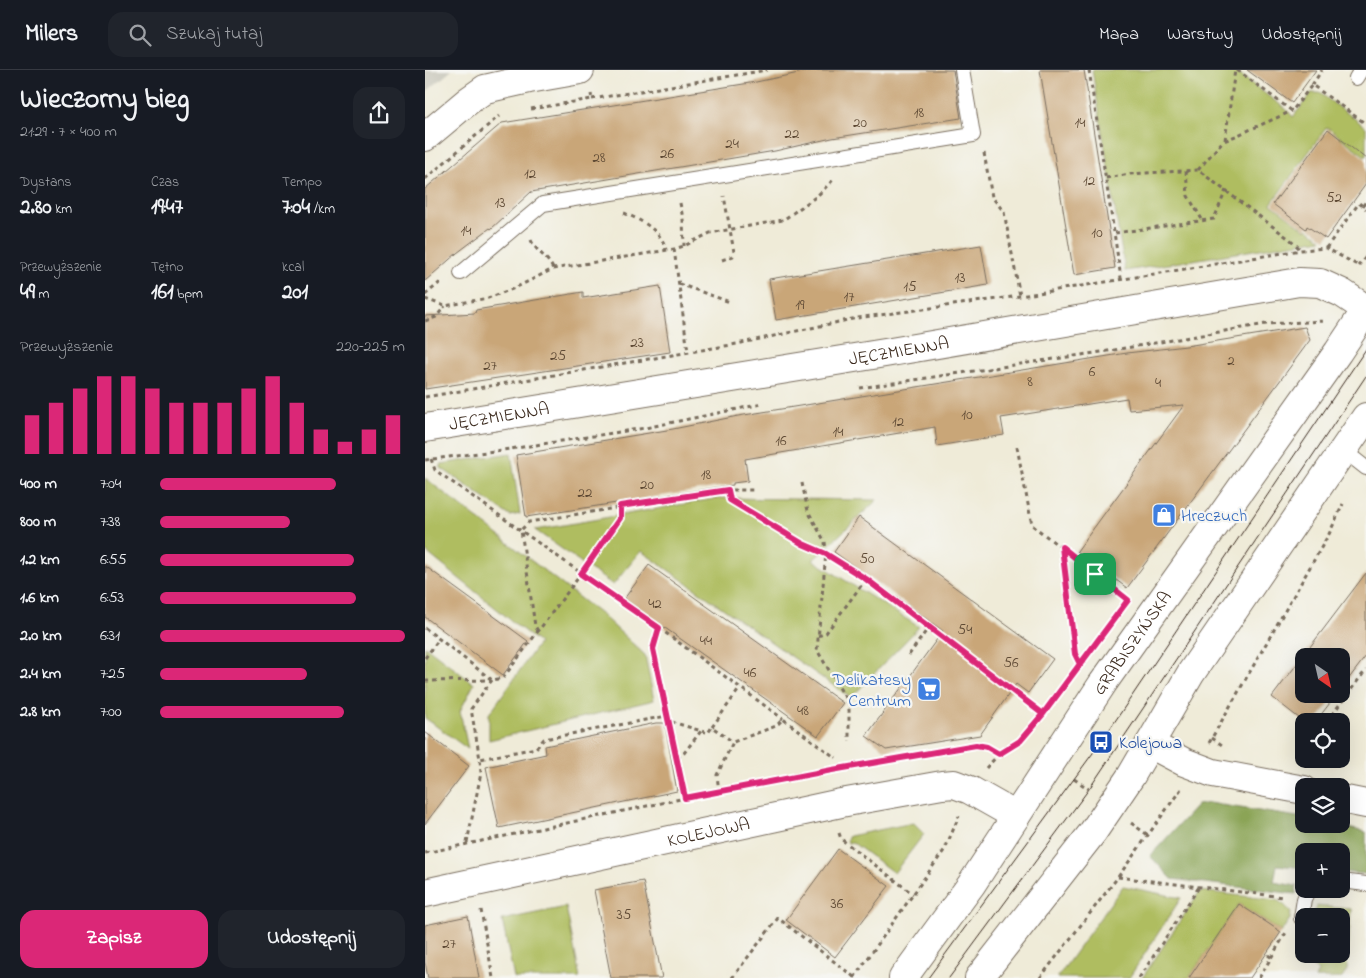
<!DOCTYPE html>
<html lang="pl">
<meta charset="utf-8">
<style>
:root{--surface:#171b24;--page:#20242c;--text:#f1f3f6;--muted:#9ea1a6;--line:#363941;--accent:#db2777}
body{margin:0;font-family:"Indie Flower",sans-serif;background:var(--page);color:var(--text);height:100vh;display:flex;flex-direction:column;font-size:19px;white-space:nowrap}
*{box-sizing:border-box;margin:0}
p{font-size:16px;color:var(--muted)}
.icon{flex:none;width:28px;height:28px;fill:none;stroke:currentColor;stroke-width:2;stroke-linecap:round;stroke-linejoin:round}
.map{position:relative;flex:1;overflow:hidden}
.sheet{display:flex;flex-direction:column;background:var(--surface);width:425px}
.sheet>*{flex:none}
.needle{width:32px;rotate:146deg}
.tools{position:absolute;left:870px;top:578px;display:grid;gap:10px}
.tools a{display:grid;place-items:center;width:55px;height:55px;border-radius:10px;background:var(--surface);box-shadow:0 5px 20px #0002;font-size:25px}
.pin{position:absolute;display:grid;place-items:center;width:42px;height:42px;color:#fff;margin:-21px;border-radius:10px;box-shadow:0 2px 8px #0006}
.round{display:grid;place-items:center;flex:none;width:52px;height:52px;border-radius:15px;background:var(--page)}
.overview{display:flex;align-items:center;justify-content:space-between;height:85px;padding:0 20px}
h1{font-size:28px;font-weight:800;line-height:38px}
.figures{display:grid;grid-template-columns:repeat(3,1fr);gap:8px;height:85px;padding:5px 20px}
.figures div{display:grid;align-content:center}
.figures b{font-size:21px;font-weight:800}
.figures small{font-size:14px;font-weight:400}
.figures p{font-size:14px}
.chart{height:140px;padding:10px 20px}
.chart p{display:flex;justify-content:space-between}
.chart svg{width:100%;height:90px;margin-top:5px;stroke:var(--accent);stroke-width:6}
.action{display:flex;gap:10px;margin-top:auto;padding:10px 20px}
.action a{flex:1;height:58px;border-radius:15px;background:var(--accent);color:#fff;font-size:20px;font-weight:800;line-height:58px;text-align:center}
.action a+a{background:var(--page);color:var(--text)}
ul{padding:0 20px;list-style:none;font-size:16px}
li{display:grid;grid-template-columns:80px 60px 1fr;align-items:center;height:38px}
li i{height:12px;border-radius:6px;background:var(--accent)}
header{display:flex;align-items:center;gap:30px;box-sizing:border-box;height:70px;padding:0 25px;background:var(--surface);border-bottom:1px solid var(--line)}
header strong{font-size:24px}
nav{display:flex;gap:28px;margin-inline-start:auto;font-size:18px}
.search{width:350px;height:45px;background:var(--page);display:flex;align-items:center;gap:12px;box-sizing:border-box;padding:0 18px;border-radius:15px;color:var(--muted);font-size:19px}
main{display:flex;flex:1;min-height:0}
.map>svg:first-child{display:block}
.industrial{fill:#c6c5b8}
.green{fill:#afbd60;stroke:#75743f}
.forest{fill:#8ba456;stroke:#63673a}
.building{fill:#c9a678}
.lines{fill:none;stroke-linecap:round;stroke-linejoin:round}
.lane-casing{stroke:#7a6e5f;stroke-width:16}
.street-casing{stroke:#7a6e5f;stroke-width:30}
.secondary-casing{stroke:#7a6e5f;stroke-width:30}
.path{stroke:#7a6e5f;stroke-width:3;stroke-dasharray:4 4;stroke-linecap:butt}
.lane{stroke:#fff;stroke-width:14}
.street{stroke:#fff;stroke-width:28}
.secondary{stroke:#fff;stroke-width:28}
.tram{stroke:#3b2a1e;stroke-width:1}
.route-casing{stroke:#fff;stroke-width:10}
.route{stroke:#db2777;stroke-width:6}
.labels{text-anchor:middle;stroke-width:4.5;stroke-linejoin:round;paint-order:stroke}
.number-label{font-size:15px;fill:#5e4934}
.street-label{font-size:18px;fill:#3b2a1e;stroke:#f6f6f2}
.shop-label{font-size:18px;fill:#366cbe;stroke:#f6f6f2;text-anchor:start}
.transit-label{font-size:18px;fill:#164399;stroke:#f6f6f2;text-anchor:start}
</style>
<header>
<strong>Milers</strong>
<div class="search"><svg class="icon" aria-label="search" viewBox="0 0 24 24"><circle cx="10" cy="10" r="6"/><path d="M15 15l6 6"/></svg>Szukaj tutaj</div>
<nav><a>Mapa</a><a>Warstwy</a><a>Udostępnij</a></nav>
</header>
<main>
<section class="sheet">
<div class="overview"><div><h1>Wieczorny bieg</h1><p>21:29 · 7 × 400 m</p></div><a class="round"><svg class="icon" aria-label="share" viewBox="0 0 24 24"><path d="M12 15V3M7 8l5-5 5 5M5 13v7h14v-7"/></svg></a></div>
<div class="figures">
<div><p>Dystans</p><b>2.80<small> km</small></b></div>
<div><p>Czas</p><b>19:47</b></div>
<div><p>Tempo</p><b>7:04<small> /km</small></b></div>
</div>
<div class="figures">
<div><p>Przewyższenie</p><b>49<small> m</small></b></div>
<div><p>Tętno</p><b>161<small> bpm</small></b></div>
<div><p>kcal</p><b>201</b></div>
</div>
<div class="chart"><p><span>Przewyższenie</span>220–225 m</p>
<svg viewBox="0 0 160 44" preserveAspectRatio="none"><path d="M5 44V25M15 44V19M25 44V12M35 44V6M45 44V6M55 44V12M65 44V19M75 44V19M85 44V19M95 44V12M105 44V6M115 44V19M125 44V32M135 44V38M145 44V32M155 44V25"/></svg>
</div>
<ul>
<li><b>400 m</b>7:04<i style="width:72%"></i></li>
<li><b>800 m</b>7:38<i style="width:53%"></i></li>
<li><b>1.2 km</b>6:55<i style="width:79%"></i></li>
<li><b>1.6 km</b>6:53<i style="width:80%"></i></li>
<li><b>2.0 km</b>6:31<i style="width:100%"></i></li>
<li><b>2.4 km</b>7:25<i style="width:60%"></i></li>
<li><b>2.8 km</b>7:00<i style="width:75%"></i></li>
</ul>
<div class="action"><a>Zapisz</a><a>Udostępnij</a></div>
</section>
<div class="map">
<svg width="941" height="908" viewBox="0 0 941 908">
<rect width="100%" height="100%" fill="#f6f6f2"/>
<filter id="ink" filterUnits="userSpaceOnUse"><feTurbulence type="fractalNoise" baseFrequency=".02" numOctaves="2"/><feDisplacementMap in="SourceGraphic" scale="10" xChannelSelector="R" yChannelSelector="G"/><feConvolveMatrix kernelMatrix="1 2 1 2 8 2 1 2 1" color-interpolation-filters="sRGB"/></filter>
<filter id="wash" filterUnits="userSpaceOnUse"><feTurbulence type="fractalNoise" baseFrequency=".0096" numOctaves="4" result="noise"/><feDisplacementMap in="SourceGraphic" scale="20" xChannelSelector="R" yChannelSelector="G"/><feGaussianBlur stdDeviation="1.12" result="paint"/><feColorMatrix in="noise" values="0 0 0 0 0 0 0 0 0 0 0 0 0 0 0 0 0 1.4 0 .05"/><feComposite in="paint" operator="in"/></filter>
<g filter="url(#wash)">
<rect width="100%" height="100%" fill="#efebd8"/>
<polygon class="industrial" points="0,0 27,0 0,23"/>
<g class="green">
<polygon points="667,0 812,0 811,2 861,39 868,47 886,23 895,23 941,57 941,87 902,57 846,134 881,160 882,158 897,169 700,201"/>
<polygon points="86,383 95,444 85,446 16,398 16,394"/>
<polygon points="0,408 179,547 220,585 229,630 64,670 64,644 114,573 0,481"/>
<polygon points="294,428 452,430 388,490 494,557 426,628 216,481 188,515 110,460"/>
<polygon points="0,576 49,614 35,641 43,679 0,648"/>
<polygon points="488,753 499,764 469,803 427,772 423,773 422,769 424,766"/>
<polygon points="698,816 756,828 704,908 632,908"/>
<path d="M775,821l76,9c7,3 11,7 15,13l-1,6 -9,13 -42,-28 -50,74h-47z"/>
<path d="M892,836l34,3 -4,61 -5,8h-27l3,-6c-9,-9 -18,-17 -14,-31v13h37v-38h-30z"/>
<polygon points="141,837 155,908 89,908 77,850"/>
</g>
<polygon class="forest" points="784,733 879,748 879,754 905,754 941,762 941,804 916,802 916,781 879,781 879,798 852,795 849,812 872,816 871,824 747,809 725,786 772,735"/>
<g id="blocks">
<g class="building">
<polygon points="388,0 528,0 536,48 407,68 350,81 106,122 66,159 65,158 32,183 0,211 0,119 77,53 331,12"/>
<polygon points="615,0 659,0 690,198 649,205"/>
<polygon points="822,0 891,0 867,33"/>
<polygon points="903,59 941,89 941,114 901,169 882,156 881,159 848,134"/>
<polygon points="556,175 563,215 351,250 344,209"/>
<polygon points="235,216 245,282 0,319 0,246 50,243 51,240 158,222 158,228"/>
<polygon points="880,257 885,270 702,518 652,481 759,335 704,340 702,328 576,348 579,365 512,376 510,357 320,389 323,411 308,413 308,415 101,447 91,385 248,359 313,346 702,283 761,276"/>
<polygon points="434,447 628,589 603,623 591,614 555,665 461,680 441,666 518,561 409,482"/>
<polygon points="224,495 418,633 393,666 199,529"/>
<polygon points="0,496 103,571 78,605 0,547"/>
<polygon points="941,503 941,586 916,619 916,586 879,586 879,624 912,624 891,651 879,652 847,627"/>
<polygon points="231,653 240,653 252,721 74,758 61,697 121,684 120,676"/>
<polygon points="0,662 44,696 0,754"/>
<polygon points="413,779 464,816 410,887 361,850"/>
<polygon points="218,811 237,908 186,908 169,820"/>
<polygon points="814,834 856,862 825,908 764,908"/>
<polygon points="43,846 54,908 3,908 0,892 0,855"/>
</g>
</g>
</g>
<g filter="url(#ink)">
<use href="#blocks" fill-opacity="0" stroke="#7a6e5f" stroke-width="1"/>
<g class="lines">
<g class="lane-casing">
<g id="lane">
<polyline points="931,8 936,0"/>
<polyline points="36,203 118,134 548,65 537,0"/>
<polyline points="918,380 941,398"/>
<polyline points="916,811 941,814"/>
<polyline points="876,848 879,829 884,819"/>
</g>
</g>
<g class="street-casing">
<g id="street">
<polyline points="0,67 43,31 60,19 104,9 155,0"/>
<path id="s1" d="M0,358l460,-75 414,-71 21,1 22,10 24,16"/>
<polyline points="725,674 759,692 788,703 879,720"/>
<polyline points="916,729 941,734"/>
<path id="s2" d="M0,823l416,-90 101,-18 12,-1 16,6 46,26"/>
</g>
</g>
<g class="secondary-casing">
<g id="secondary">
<path id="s3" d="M478,908l68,-93 132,-202 235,-331 28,-42"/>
<polyline points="554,908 668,762 706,706 766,603 941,347"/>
</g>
</g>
<g class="path">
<polyline points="664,0 696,208"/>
<polyline points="812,0 867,41 887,15 941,54"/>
<polyline points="887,15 897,0"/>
<polyline points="167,29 342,0"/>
<polyline points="106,39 167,29 166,24"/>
<polyline points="800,70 810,0"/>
<polyline points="559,83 567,127 579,142 595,226"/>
<polyline points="773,100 797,72 867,41"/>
<polyline points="761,101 763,126 778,151"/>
<polyline points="681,108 705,104 773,100 867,171 876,180"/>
<polyline points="0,109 74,46"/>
<polyline points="255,133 258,149 259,176"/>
<polyline points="938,136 941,131"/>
<path d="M199,143c17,7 38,18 42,37"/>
<polyline points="690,163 789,149 801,120"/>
<path d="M106,170c5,12 17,17 22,29"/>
<polyline points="901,178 934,133 941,139"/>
<polyline points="249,179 263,282"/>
<polyline points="297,190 308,186 309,182 299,126"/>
<polyline points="933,196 941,187"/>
<polyline points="254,214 305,232"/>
<polyline points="0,225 18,210"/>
<polyline points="0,229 20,236 36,233 63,228 90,218 128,199 249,179 259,176 285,163 358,150 392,126 408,110"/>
<polyline points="0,251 11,247 20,236"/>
<polyline points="435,318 683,281 841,254 901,251"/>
<polyline points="0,327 312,274 432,248 595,226 876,180 901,178 934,196"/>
<polyline points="592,377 607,455 703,530 702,531"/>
<polyline points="6,389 10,400 234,558 228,579 244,651 283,663 287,657 308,672 351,656 358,649 411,688"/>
<polyline points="0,390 85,379 220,358 337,334"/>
<polyline points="377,413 383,441 400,472 401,483 392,580 424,634 424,671"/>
<polyline points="303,420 305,430 378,474 401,483 441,509 618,644"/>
<polyline points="637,478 650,584 655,593"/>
<polyline points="0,558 67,610 78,608 156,504 195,448 195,436"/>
<polyline points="234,558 358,649"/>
<polyline points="113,561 110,556 96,460 104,452 303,420 331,420"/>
<polyline points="393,566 401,563 441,509"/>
<polyline points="484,585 504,557"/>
<polyline points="0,588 14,569"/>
<polyline points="67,610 46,639 55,689 111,678 119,669 242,646"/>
<polyline points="0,611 66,610"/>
<polyline points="244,651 260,728"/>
<polyline points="902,651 941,600"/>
<polyline points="287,657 315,618"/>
<polyline points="787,668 797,675"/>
<polyline points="784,673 904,464 918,434"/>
<polyline points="252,688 259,683 276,661"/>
<polyline points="871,691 879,678"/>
<polyline points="561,698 574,684 595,671 652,598"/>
<polyline points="649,709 664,719"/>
<polyline points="294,722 292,705 308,672"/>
<polyline points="706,753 723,765"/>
<polyline points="414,763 416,769 488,824"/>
<polyline points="42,773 56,703 55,689"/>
<polyline points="0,783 260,728 497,684 551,675 562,677 574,684"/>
<polyline points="693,807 858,827"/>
<polyline points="56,840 68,908"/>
<polyline points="843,885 847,888"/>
<polyline points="307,908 353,848 429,907"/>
<polyline points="429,908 520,779 534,746"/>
<polyline points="615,908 693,807 756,719"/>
<polyline points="714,908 774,817"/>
<polyline points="834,908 862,861"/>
</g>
<use href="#lane" class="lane"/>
<use href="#street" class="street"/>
<use href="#secondary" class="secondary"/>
<g class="tram">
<polyline points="503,908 676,672 941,279"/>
<polyline points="524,908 664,719 941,306"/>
</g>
</g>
</g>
<g class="lines" filter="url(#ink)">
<g class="route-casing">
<polyline id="route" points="670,504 703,530 618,644 595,671 574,684 562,677 551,675 407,700 260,728 228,579 234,558 156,504 195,448 195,436 303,420 305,430 378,474 401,484 441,509 618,644 655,594 650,584 637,477 670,504"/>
</g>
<use href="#route" class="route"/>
</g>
<defs>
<g id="shop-square" transform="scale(1.25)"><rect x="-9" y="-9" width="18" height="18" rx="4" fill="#3f7fe0" stroke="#f6f6f2"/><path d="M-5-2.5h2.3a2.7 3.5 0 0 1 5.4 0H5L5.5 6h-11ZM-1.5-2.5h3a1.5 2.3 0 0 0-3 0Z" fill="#fff"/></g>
<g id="supermarket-square" transform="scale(1.25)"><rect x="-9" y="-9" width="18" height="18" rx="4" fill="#3f7fe0" stroke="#f6f6f2"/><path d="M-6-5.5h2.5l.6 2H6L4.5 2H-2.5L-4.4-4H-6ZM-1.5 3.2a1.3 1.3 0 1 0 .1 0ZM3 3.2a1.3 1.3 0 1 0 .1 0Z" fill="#fff"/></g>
<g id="bus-square" transform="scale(1.25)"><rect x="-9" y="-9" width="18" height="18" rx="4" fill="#1a4fb4" stroke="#f6f6f2"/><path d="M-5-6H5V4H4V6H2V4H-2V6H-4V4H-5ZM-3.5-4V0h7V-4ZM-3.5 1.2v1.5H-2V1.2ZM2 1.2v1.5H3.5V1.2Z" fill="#fff"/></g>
</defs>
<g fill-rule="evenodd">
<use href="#shop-square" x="739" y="445"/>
<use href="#supermarket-square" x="504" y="619"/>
<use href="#bus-square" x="676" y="672"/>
</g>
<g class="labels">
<g class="number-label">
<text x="494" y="47">18</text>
<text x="435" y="57">20</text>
<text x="655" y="57">14</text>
<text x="367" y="68">22</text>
<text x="307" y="78">24</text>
<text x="242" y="88">26</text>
<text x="174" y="92">28</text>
<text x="105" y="108">12</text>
<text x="664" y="115">12</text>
<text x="909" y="132">52</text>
<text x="75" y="137">13</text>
<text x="41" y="165">14</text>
<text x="672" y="167">10</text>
<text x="535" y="212">13</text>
<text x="485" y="221">15</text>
<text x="424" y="231">17</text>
<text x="375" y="239">19</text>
<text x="212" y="277">23</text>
<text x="133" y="290">25</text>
<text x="806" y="295">2</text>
<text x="65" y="300">27</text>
<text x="667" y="306">6</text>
<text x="605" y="316">8</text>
<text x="733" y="317">4</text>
<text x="542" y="349">10</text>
<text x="473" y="356">12</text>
<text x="413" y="366">14</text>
<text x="356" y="375">16</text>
<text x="281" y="409">18</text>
<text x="222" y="419">20</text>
<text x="160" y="427">22</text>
<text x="442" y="493">50</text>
<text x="230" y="538">42</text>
<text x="540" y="564">54</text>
<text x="281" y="575">44</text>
<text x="586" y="597">56</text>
<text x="325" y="607">46</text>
<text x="378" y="645">48</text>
<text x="412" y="838">36</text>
<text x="199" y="849">35</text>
<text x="24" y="878">27</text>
</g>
<g class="street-label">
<text dy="6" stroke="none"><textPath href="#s1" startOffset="480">JĘCZMIENNA</textPath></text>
<text dy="6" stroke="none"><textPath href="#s1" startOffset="75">JĘCZMIENNA</textPath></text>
<text dy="6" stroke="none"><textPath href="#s3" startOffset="406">GRABISZYŃSKA</textPath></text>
<text dy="6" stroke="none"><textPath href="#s2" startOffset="290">KOLEJOWA</textPath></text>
</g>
<g class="shop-label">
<text x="756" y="451">Hreczuch</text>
<text x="486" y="615" text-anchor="end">Delikatesy<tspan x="486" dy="21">Centrum</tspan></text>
</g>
<g class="transit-label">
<text x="694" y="678">Kolejowa</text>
</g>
</g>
</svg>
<div class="tools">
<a><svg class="needle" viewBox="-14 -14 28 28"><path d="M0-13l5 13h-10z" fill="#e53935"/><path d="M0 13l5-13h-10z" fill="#9ea1a6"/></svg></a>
<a><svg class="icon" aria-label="locate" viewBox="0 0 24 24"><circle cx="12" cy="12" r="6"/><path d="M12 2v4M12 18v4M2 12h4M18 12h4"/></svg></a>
<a><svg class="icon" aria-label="layers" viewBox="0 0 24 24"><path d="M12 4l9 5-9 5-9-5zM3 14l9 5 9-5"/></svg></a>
<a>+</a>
<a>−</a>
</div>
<div class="pin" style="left:670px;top:504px;background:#1e9e55"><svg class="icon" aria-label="arrive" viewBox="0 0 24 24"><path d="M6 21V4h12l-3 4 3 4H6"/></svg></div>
</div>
</main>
